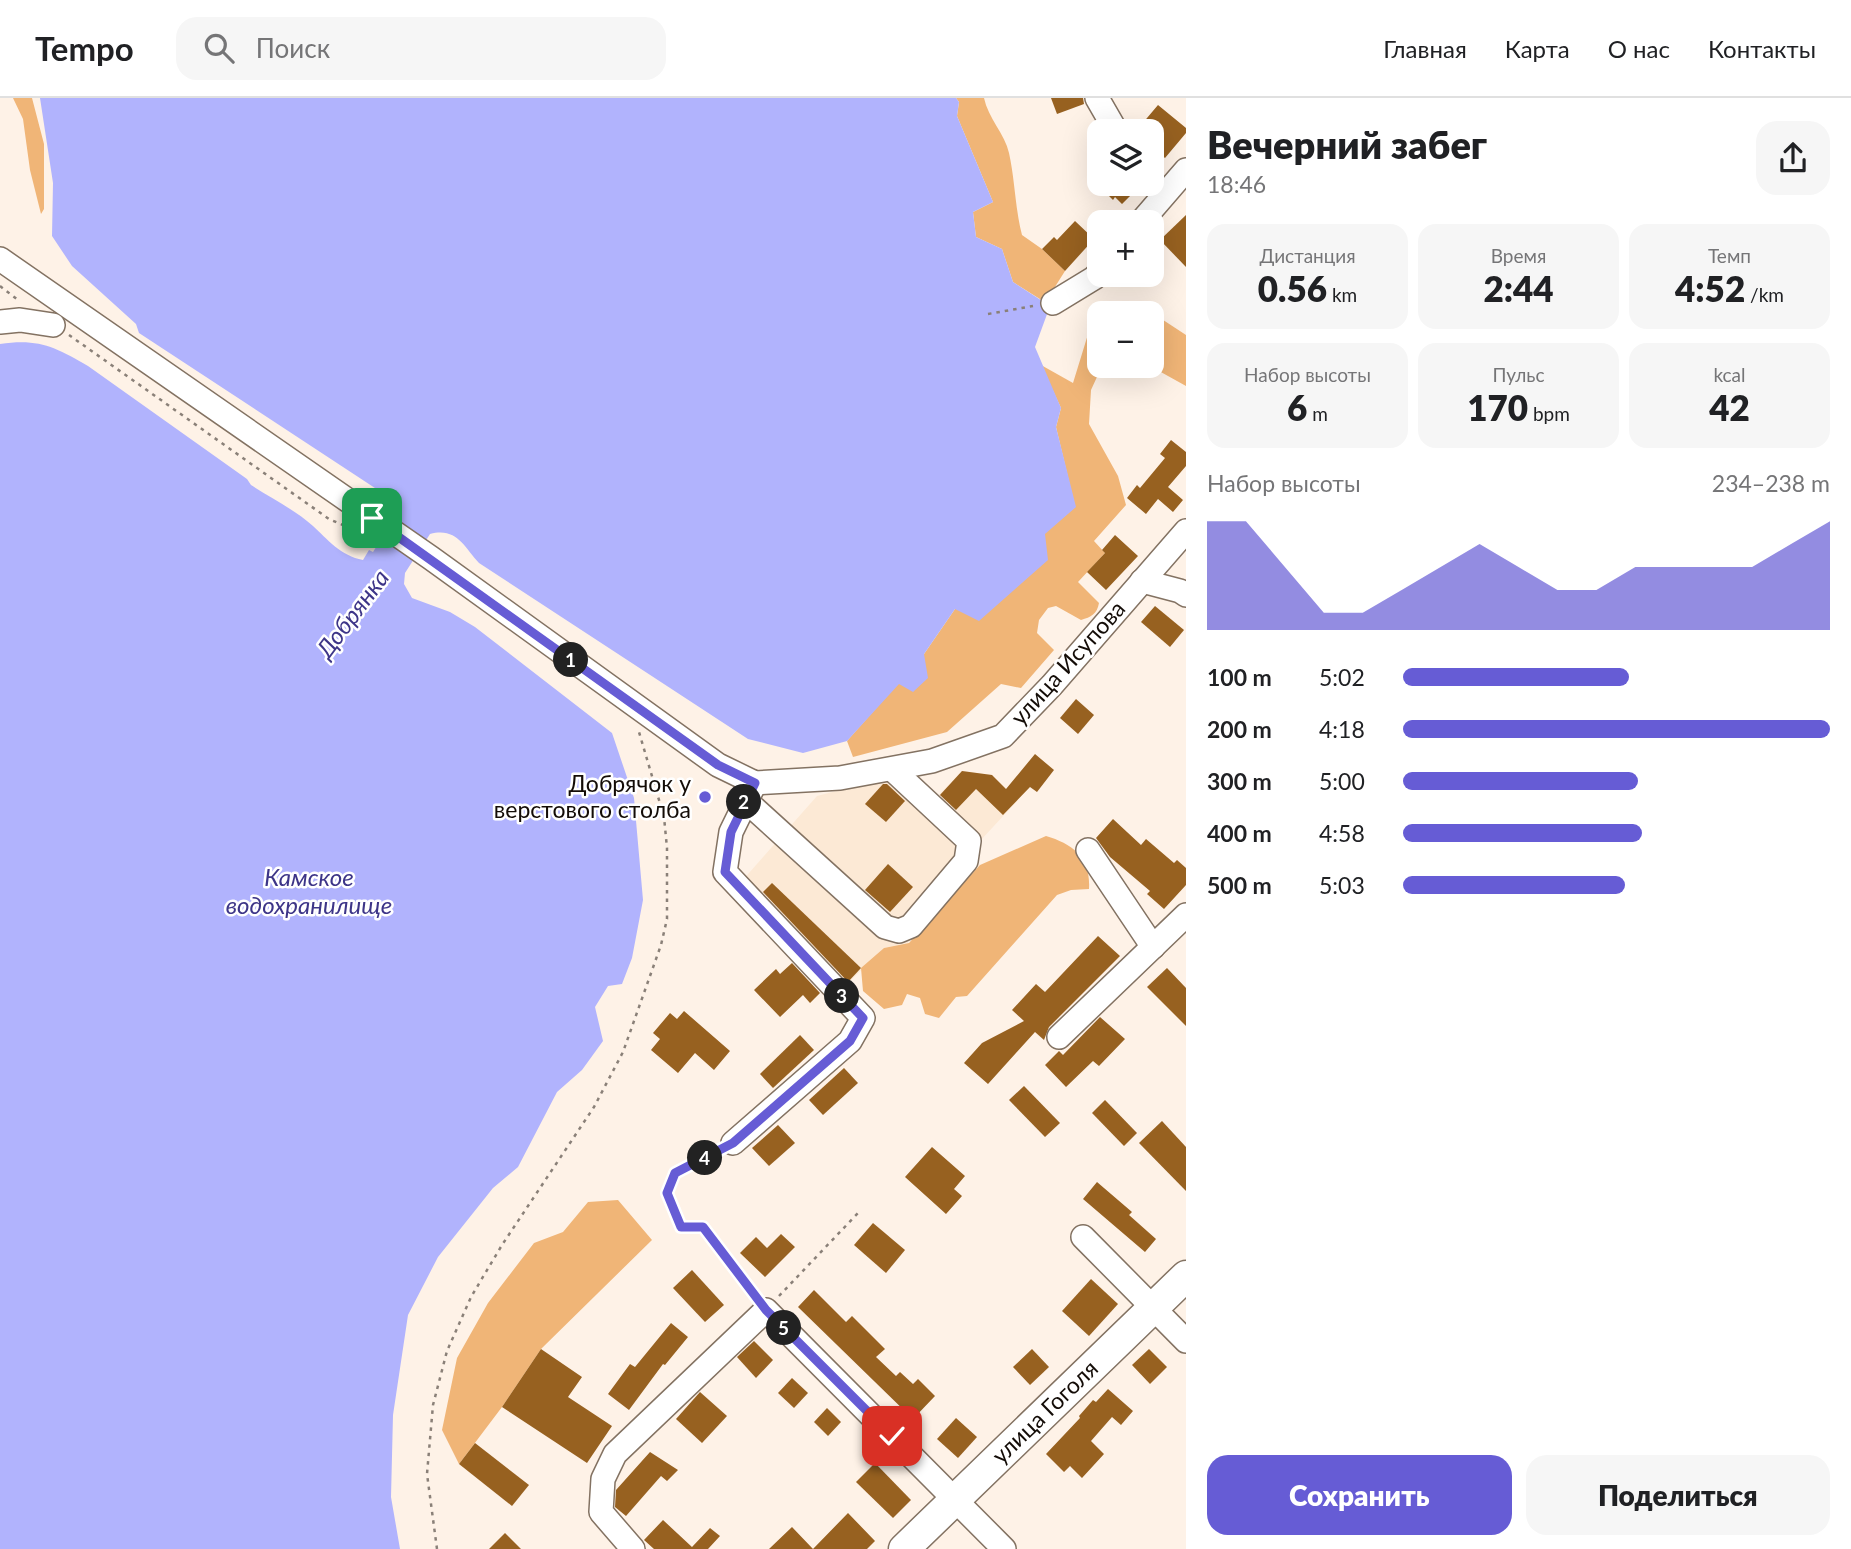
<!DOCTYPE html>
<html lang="ru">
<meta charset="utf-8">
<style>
:root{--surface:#fff;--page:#f6f6f6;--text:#202124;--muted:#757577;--line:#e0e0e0;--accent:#665cd5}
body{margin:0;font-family:Lato,sans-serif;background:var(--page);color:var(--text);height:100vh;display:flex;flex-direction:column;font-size:26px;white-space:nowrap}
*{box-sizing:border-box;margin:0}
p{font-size:23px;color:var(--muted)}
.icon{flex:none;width:38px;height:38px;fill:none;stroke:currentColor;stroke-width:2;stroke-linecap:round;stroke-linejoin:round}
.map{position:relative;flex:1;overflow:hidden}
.details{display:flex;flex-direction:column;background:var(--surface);width:665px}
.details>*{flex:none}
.tools{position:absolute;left:1087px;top:21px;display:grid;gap:14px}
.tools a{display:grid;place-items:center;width:77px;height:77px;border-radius:14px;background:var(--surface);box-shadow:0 7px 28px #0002;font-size:35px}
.pin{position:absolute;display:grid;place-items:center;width:60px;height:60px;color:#fff;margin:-30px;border-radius:14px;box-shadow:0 4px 10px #0006}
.km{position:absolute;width:35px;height:35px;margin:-18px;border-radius:50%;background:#222;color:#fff;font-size:19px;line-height:35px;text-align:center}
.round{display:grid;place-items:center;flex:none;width:74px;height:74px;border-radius:21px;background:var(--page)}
.overview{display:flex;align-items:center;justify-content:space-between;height:119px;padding:0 21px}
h1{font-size:38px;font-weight:800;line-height:52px}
.stats{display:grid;grid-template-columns:repeat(3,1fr);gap:10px;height:119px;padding:7px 21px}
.stats div{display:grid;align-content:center;border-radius:18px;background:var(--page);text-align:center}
.stats b{font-size:35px;font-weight:800}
.stats small{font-size:19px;font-weight:400}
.stats p{font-size:19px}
.chart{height:196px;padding:14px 21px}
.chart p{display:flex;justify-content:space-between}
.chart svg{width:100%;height:126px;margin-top:7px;fill:var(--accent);opacity:.7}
.cta{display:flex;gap:14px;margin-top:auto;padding:14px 21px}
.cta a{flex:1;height:80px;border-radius:21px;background:var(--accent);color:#fff;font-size:28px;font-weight:800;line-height:80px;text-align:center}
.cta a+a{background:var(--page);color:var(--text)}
ul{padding:0 21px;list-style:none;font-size:23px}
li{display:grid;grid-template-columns:112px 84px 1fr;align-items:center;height:52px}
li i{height:18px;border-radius:9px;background:var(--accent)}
header{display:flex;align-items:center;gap:42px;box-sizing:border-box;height:98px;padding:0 35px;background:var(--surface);border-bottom:2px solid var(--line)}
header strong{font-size:33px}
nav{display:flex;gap:38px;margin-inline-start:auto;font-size:24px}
.search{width:490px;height:63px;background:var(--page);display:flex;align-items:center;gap:18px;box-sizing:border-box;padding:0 24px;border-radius:21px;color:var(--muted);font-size:26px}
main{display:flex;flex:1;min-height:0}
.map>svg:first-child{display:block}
.built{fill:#fce9d5}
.forest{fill:#f0b577}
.water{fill:#b1b3fd}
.building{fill:#976120}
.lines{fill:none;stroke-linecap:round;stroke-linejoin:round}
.minor-casing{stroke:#837262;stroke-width:26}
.major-casing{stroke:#837262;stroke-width:33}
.path{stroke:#8a8078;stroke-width:2.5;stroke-dasharray:3.5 5;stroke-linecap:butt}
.minor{stroke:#fff;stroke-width:23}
.major{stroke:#fff;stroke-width:30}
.route-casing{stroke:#fff;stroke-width:14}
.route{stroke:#665cd5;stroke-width:9}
.poi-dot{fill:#665cd5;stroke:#fff;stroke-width:2.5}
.labels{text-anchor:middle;stroke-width:5;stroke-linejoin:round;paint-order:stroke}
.street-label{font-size:23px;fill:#130c07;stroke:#fff}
.poi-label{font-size:23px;fill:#130c07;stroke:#fff;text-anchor:end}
.water-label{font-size:24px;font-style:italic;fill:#3d3588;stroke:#fff}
</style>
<header>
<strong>Tempo</strong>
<div class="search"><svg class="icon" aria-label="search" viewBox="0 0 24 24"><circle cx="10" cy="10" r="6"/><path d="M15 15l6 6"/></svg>Поиск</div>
<nav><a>Главная</a><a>Карта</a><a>О нас</a><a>Контакты</a></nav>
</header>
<main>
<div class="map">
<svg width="1186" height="1451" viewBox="0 0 1186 1451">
<rect width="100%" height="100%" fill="#fef2e7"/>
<polygon class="built" points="962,673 992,677 1018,702 968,756 980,767 908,845 884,850 848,885 741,784 817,698 890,679 925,711"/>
<g class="forest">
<polygon points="13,0 32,0 44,46 44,111 41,116 30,72 23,21"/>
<path d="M956,0h28c4,20 21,36 25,55 6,27 6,55 13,82l20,14 23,22 -12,19 -10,11 -30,-19 -11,-33 -26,-12 -3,-25 20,-10 -36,-86 2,-14z"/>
<polygon points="1125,204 1154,216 1186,237 1186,288 1150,268 1152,215 1109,215"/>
<path d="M1099,225v43h3l-11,24 -2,34 29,52 8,29 -32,36 11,12 -27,29 21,21c-2,11 -8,14 -18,17l-25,-14 -8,2 -9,12 -2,13 17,17 -33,38 -20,-4 -54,48 -94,25 -6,-16 77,-87 31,-45 120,-102 -19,-80 5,-19 -20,-43 32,18 16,-52z"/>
<path d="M1046,738c27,8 45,22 43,53l-18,1 -14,5 -90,101 -11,1 -17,21 -14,-4 -5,-16 -13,-4 -5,11 -18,4 -21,-18 -2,-23 23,-20 25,-5 71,-78z"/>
<polygon points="618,1102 652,1142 541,1251 502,1309 459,1366 442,1332 457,1260 488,1205 534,1145 563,1134 588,1104"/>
</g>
<path class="water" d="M40,0h916l3,4 -2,14 36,86 -20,10 3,25 26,12 11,33 37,24 -15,41 26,61 -5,19 20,80 -31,27 3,26 -69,61 -24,-12 -31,45 4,24 -15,14 -14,-8 -52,57 -44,12 -55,-14 -269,-176c-15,-16 -22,-36 -49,-29l-25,39 -1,11 8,14 38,14 25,15 137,106 22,65 9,102 -11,58 -10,26 -14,2 -13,21 8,34 -21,29 -25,22 -39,75 -25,21 -55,69 -30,58 -15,100 -2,82 9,52h-400v-1205c38,-6 56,3 88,22l159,113 4,6c20,13 44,25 62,41 14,13 28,30 50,34l6,-10 4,2 26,-42c-3,-14 -9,-16 -21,-20l-239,-157 -3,-9 -64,-58 -20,-30 1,-53z"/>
<g class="building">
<polygon points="1051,0 1083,0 1084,6 1057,16"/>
<polygon points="1158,7 1186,30 1186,35 1165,60 1152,49 1152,33 1136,33"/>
<polygon points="1097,86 1129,86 1136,92 1122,106 1115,99 1113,102"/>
<polygon points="1186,117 1186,169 1160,142"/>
<polygon points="1075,123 1094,141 1065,173 1042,151 1054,139 1057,142"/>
<polygon points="1171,342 1186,354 1186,368 1168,389 1183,402 1173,414 1158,401 1146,416 1127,400 1137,387 1140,390 1165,360 1160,356"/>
<polygon points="1115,437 1138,458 1106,492 1087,474 1105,455 1102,452"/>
<polygon points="1155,508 1184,532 1170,549 1141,524"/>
<polygon points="1076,601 1094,617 1078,636 1060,620"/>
<polygon points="1035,656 1054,672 1037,694 1030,689 1003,717 976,691 956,712 940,697 962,673 992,677 1006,691"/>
<polygon points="883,686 887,686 905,703 886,724 865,706"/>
<polygon points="1113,721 1141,747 1146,741 1174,765 1177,762 1186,770 1186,787 1164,811 1147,796 1150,793 1110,759 1096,740"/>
<polygon points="888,766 913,789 890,814 865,792"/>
<polygon points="772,785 861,870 848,884 763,794"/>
<polygon points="1098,838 1120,858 1049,929 1044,942 1035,934 988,986 964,965 982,945 1024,923 1012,912 1036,886 1045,894"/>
<polygon points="792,865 820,895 810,905 803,897 780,919 754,892 776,871 780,876"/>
<polygon points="1167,870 1186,890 1186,928 1147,889"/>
<polygon points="684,913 730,953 714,972 695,955 678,975 651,952 660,941 653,935 670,915 677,921"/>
<polygon points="1100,919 1125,941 1099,968 1093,963 1066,989 1045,967 1059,953 1063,957"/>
<polygon points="800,937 814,952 773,990 760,976"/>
<polygon points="844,970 858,985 823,1017 809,1002"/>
<polygon points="1024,988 1060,1025 1045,1039 1009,1002"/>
<polygon points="1105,1002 1137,1035 1124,1048 1092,1015"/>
<polygon points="1162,1023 1186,1049 1186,1093 1139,1045"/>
<polygon points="778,1027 795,1045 769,1068 752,1050"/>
<polygon points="932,1049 965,1078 954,1091 962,1098 946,1116 905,1079"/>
<polygon points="1097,1084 1132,1114 1129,1117 1156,1141 1145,1154 1083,1101"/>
<polygon points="873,1125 905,1152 886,1175 854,1147"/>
<polygon points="781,1136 795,1149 765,1179 740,1155 756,1139 767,1150"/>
<polygon points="692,1172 724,1207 705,1224 673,1190"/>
<polygon points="1091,1181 1118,1206 1089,1238 1062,1213"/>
<polygon points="814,1192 846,1224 852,1218 885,1251 876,1259 896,1278 900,1274 913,1286 918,1281 935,1298 913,1321 798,1209"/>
<polygon points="671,1225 688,1239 665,1267 663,1266 629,1312 608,1296 630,1266 635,1269"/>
<polygon points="754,1243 773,1262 756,1280 737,1259"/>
<polygon points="541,1251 582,1279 568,1299 612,1328 587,1365 502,1309"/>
<polygon points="1032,1251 1049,1269 1030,1287 1013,1269"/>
<polygon points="1149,1251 1167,1269 1150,1286 1132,1267"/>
<polygon points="792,1280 808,1295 794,1310 778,1295"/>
<polygon points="1108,1291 1133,1313 1121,1327 1112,1319 1091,1343 1104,1356 1082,1380 1070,1368 1064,1374 1046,1356 1080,1320 1079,1318 1093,1302 1096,1304"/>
<polygon points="700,1294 727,1318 702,1345 676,1321"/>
<polygon points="827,1310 841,1324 828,1338 814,1324"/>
<polygon points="956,1320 977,1339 958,1360 937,1341"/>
<polygon points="475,1345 529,1387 512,1408 459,1366"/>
<polygon points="650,1354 678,1372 667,1383 661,1378 626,1418 615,1409 616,1392"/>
<polygon points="875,1365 911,1402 893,1420 856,1384"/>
<polygon points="848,1415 875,1443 867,1451 769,1451 792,1429 813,1451"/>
<polygon points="663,1422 692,1449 710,1430 720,1438 708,1451 654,1451 644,1442"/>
<polygon points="505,1435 521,1451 489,1451"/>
</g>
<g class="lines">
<g class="minor-casing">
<g id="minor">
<polyline points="1097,0 1116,33"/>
<polyline points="1141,124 1186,72"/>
<polyline points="0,161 431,460 718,667 755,685 840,680 932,663 1003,638 1052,587 1186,433"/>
<polyline points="1053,205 1094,180 1099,175"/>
<polyline points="0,224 20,222 53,227"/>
<polyline points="1142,483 1180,493 1186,497"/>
<polyline points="745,702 885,829 899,833 911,828 966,763 969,743 893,672"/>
<polyline points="1088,752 1153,849"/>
<polyline points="1059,939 1186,817"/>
<polyline points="733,1045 850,943 863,920 725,774 731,734 755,685"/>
<polyline points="1083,1139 1186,1243"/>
<polyline points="633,1451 601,1414 603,1381 615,1356 766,1212 1004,1451"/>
</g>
</g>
<g class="major-casing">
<polyline id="major" points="904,1451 1186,1178"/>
</g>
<g class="path">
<polyline points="0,188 18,202"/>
<polyline points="988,216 1033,208"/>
<polyline points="69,237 329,421 352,431"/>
<polyline points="715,1055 675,1075 667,1095 681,1129 703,1129 755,1197"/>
<polyline points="779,1198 859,1114"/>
<polyline points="437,1451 427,1376 433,1307 447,1253 471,1199 502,1147 594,1009 623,954 661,847 667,821 667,750 664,719 639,634"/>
</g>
<use href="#minor" class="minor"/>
<use href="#major" class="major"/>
</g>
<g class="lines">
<g class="route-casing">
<polyline id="route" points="372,420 718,667 755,685 731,734 725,774 863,920 850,943 733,1045 675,1075 667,1095 681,1129 703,1129 766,1212 892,1338"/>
</g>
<use href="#route" class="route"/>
</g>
<circle class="poi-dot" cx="705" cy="699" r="7"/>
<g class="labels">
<g class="street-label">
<text transform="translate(1068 565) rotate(-48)" y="8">улица Исупова</text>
<text transform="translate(1045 1314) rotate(-44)" y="8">улица Гоголя</text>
</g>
<g class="poi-label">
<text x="691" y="694">Добрячок у<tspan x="691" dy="26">верстового столба</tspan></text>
</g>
<g class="water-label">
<text transform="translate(353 516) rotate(-53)" y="8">Добрянка</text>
<text x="309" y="788">Камское<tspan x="309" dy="28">водохранилище</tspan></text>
</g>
</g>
</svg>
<div class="tools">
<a><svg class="icon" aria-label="layers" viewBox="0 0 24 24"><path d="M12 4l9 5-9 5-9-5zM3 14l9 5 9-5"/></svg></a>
<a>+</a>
<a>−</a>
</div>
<div class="pin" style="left:372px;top:420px;background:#1e9e55"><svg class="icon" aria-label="arrive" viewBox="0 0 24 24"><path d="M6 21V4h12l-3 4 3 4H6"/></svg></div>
<div class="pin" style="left:892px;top:1338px;background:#d93025"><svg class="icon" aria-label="check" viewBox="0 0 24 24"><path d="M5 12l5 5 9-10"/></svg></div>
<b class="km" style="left:571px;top:562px">1</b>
<b class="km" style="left:744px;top:704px">2</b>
<b class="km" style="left:842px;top:898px">3</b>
<b class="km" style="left:705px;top:1060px">4</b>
<b class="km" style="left:784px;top:1230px">5</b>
</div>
<section class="details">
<div class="overview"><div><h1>Вечерний забег</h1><p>18:46</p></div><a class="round"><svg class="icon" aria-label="share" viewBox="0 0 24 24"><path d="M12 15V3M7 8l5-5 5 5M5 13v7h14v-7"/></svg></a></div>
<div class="stats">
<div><p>Дистанция</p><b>0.56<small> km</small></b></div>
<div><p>Время</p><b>2:44</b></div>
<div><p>Темп</p><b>4:52<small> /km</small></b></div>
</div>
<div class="stats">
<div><p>Набор высоты</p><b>6<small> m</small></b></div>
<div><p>Пульс</p><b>170<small> bpm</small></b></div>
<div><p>kcal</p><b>42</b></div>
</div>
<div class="chart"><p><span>Набор высоты</span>234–238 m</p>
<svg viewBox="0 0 160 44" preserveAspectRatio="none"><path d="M0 44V6L10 6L20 22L30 38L40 38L50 30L60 22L70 14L80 22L90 30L100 30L110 22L120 22L130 22L140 22L150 14L160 6V44z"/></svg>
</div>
<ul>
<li><b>100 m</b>5:02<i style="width:53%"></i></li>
<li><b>200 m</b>4:18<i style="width:100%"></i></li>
<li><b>300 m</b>5:00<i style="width:55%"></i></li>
<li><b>400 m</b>4:58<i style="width:56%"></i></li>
<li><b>500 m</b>5:03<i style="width:52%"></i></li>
</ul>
<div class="cta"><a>Сохранить</a><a>Поделиться</a></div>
</section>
</main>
